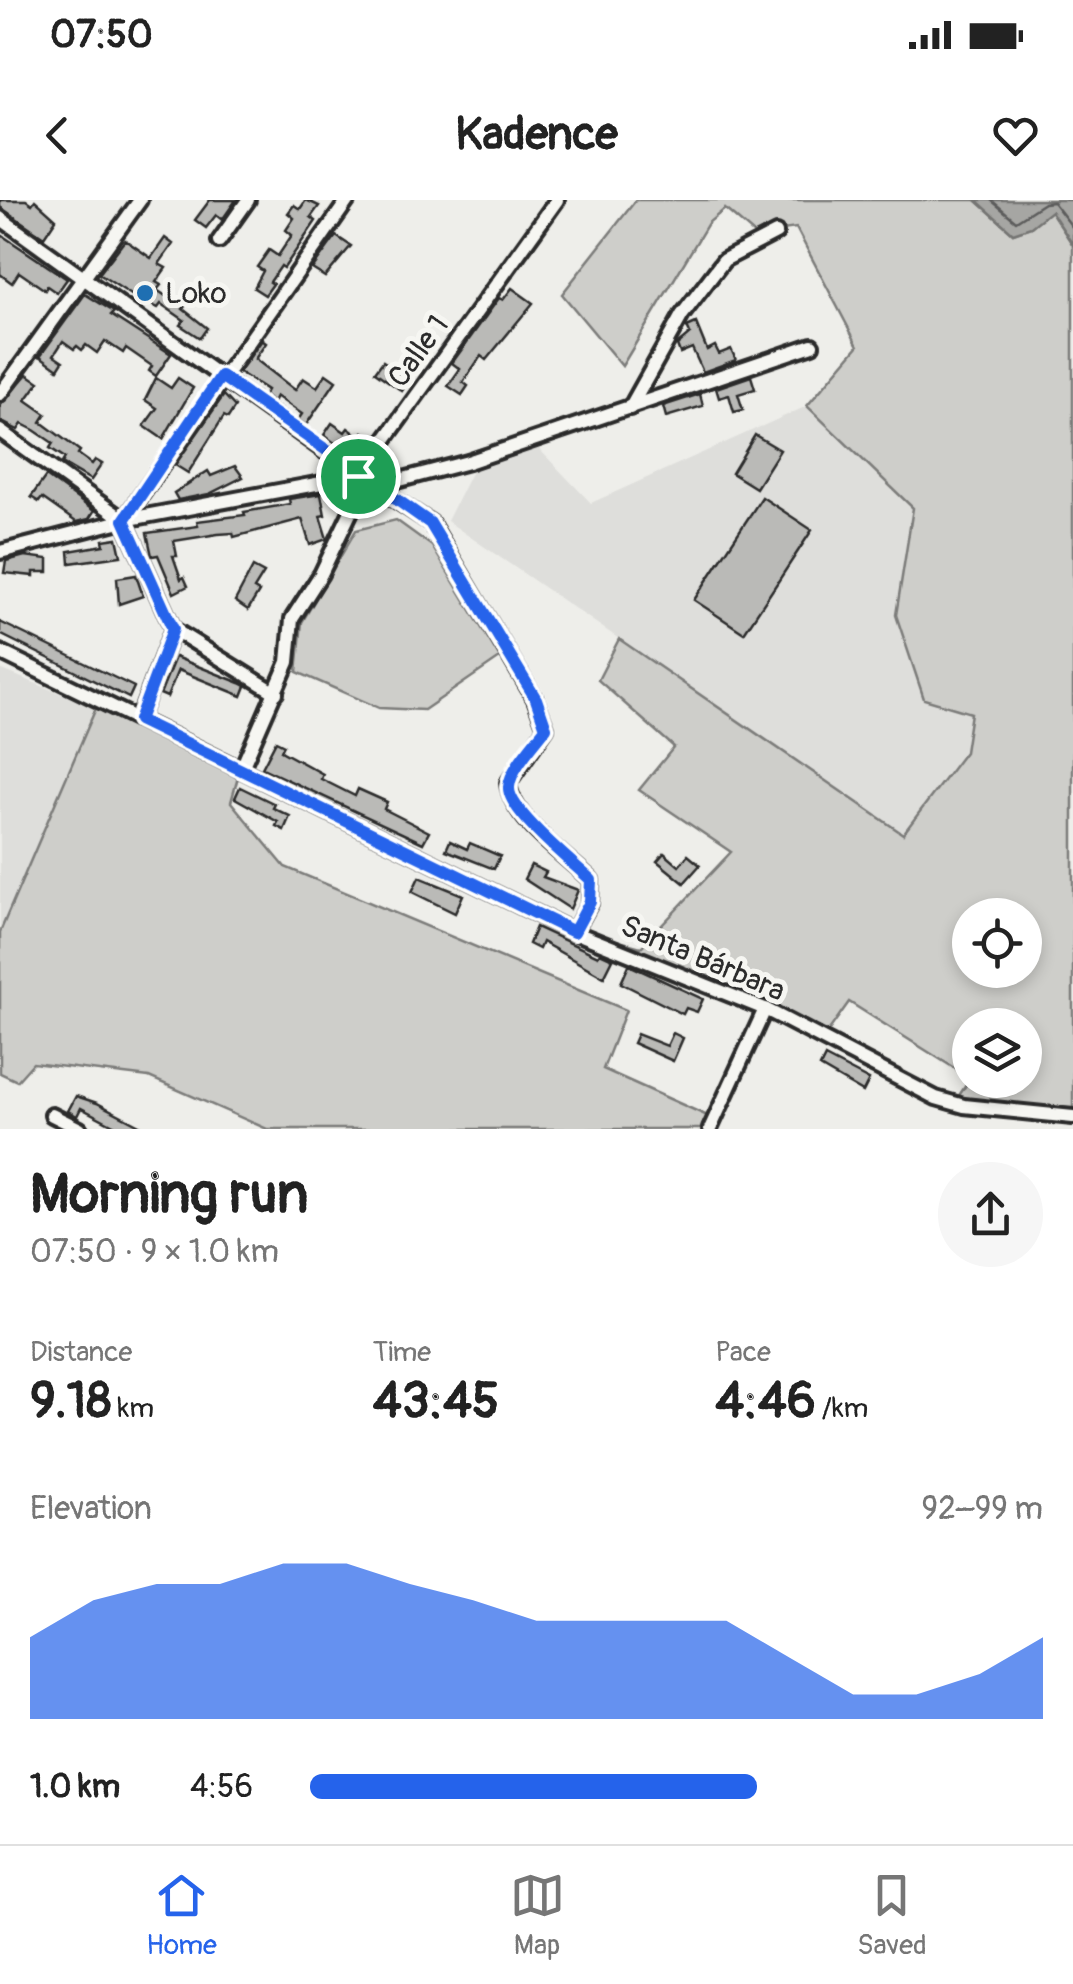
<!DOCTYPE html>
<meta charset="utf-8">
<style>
:root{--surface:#fff;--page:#f6f6f6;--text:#222;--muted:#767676;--line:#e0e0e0;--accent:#2563eb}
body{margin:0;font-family:Pangolin,sans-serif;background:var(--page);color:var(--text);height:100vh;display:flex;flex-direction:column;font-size:38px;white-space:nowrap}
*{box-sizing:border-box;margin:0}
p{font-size:32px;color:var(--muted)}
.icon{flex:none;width:55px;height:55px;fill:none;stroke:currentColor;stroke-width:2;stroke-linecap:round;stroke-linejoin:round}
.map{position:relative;height:929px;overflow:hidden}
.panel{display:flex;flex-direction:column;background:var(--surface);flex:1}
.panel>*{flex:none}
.buttons{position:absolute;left:952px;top:698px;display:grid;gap:20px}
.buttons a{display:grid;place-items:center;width:90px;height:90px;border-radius:50%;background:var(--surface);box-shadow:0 5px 15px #0003;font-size:50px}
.pin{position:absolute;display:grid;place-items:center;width:85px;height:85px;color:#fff;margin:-42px;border:5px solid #fff;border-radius:50%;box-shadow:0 2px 10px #0007}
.round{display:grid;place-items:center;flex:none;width:105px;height:105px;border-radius:52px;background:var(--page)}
.headline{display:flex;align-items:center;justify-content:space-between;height:170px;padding:0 30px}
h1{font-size:55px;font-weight:800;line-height:75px}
.figures{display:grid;grid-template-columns:repeat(3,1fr);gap:15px;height:170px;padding:10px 30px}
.figures div{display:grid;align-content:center}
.figures b{font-size:50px;font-weight:800}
.figures small{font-size:28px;font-weight:400}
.figures p{font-size:28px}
.chart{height:280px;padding:20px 30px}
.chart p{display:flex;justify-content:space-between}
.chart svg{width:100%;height:180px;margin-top:10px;fill:var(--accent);opacity:.7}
ul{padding:0 30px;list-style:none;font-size:32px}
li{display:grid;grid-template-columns:160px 120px 1fr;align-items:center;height:75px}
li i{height:25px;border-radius:12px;background:var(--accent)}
.status{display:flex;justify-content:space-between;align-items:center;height:70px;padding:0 50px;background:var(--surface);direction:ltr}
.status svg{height:28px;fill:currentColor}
header{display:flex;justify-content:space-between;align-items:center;height:130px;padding:0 30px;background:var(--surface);font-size:45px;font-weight:800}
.menu{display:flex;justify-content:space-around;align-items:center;height:140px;border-top:2px solid var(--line);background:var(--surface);font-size:28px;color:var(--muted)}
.menu a{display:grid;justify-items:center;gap:5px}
.menu .current{color:var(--accent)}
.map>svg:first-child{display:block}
.built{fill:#dededb}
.green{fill:#cececa;stroke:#7c7c7a;stroke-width:2.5;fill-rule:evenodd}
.water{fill:#a6a6a3;stroke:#757573;stroke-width:2.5}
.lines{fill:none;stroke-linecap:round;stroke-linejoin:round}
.shore{stroke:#5c5c5b;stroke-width:2.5}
.building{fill:#babab7;stroke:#2b2b2b;stroke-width:2.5}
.minor-casing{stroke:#2b2b2b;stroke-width:20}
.minor{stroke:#f6f6f2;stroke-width:12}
.route-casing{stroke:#fff;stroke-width:20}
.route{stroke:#2563eb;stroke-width:12}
.poi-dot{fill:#1f6fb2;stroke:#f6f6f2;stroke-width:4}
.labels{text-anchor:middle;stroke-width:10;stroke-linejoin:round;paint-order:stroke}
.poi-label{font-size:30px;fill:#2b2b2b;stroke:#f6f6f2;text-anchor:start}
.street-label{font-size:30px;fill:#2b2b2b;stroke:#f6f6f2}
</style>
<div class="status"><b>07:50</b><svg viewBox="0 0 49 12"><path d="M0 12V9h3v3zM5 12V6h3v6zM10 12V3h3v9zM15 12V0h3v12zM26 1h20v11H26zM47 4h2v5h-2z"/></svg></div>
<header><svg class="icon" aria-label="back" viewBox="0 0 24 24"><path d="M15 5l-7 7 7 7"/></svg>Kadence<svg class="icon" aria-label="heart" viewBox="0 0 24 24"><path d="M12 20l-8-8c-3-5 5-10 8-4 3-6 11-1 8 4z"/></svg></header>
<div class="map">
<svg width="1073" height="929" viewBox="0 0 1073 929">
<rect width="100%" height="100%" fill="#eeeeea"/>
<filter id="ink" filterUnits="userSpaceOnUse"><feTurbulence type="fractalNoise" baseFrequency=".01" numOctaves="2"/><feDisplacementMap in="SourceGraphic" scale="20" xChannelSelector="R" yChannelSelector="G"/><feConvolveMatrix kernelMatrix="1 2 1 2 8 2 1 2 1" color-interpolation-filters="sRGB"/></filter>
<g filter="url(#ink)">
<g class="built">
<polygon points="807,206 914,309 896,415 971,512 965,552 904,634 447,321 475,265 539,249 591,303"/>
<polygon points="0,469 96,508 0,732"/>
</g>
<g class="green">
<path d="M636,0h340l37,33 18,-6 19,-17 23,35v865l-115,-13 12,-18 55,1v-55h-55v53l-121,-76 -27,38 -236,-108 55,15 90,-95 -92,-62 35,-43 -76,-67 21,-41 284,195 62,-82 6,-39 -47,-14 -28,-84 17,-107 -106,-102 51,-60 -62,-118 -42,6 -29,-25 -17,14 -86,143 -60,-72zM970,715h55v55h-55z"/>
<polygon points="396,320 432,346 500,458 424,510 379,508 297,472 302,422 356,330"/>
<polygon points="96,508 238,577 231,602 285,667 626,810 603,869 712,918 707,929 267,929 149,877 33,863 17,881 0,873 0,732"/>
</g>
<polygon class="water" points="976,0 1073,0 1073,45 1051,11 1031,27 1013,33"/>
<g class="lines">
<polyline class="shore" points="991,0 1016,21 1044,3 1053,2 1073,28"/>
</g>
<g class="building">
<polygon points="0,0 26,0 32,4 35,0 56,19 44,37 0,7"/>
<polygon points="210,0 236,0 222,20 216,15 206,28 195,20"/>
<polygon points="306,0 319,6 311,17 316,21 284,68 281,66 270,82 273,84 265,95 254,88 263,71 257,67 269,50 278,56 292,35 286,30 294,18 288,13 294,5 300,9"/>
<polygon points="0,34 67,79 57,93 47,86 45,90 19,72 12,83 0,74"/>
<polygon points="336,36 351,46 325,77 312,69"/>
<polygon points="165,38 173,44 159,64 166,68 156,82 161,85 157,90 176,103 182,95 189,100 183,109 207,128 200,138 180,125 184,120 161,104 158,108 136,98 99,74 125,40 151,58"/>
<polygon points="512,88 533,103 486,160 481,156 463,182 468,186 462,195 448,186 460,169 452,163 499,98 503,100"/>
<polygon points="85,94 114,112 111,115 171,154 156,176 149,171 152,166 126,148 123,153 105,141 97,153 86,145 82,150 77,146 74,149 63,141 54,155 63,161 58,169 40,156"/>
<polygon points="696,123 707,150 715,146 719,154 731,149 736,160 703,172 692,148 680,153 677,145 690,134 687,127"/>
<polygon points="262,140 266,143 255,159 295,190 303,178 317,187 326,174 336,181 306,225 298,220 302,214 276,196 273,202 264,195 267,190 239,172"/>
<polygon points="383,161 410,179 402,191 375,172"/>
<polygon points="27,174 39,182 26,200 46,214 41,222 80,251 78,254 92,264 95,260 102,264 91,280 62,263 65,258 50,248 53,243 34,230 22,224 18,230 0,221 0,206"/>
<polygon points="751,176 755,189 738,194 743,210 734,212 729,195 719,198 716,188"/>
<polygon points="156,178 171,188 178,178 193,188 163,239 144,226 157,208 145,200"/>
<polygon points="700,194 703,206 666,217 663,206"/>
<polygon points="224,195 235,207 228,218 224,216 188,273 175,265"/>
<polygon points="332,223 345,232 348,228 360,237 363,232 371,238 358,255 346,246 344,250 324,235"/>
<polygon points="755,235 780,250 756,288 732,273"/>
<polygon points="235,266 243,277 209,294 178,300 174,293 208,271 211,276"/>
<polygon points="46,276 94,311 89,319 76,322 42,298 39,302 31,297"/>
<polygon points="321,294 325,315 320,316 327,339 310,345 302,319 234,337 233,333 218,334 174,341 177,356 173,356 181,379 184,377 188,386 174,393 158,355 152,356 147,333 198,326 197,321 245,315 244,312 290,304 289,299"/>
<polygon points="762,297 812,330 744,433 694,400"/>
<polygon points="117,338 121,356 70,363 69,351 104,345 103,340"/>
<polygon points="25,356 48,359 48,372 34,372 34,376 4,373 6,361"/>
<polygon points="253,367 264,373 254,389 259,392 248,410 235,401"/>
<polygon points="136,375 143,396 119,404 117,378"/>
<polygon points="0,422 134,487 129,498 0,434"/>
<polygon points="175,457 240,483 246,486 242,496 178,470 167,497 160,494"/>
<polygon points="276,541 284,545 281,551 323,574 321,579 355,596 358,589 387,602 384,609 429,632 423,643 262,568"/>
<polygon points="240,587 275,604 273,608 290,616 284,630 276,626 278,622 235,598"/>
<polygon points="450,641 467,649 470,643 500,656 494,669 446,650"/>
<polygon points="664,653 679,666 688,655 700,665 684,683 657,661"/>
<polygon points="531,665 546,672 543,677 578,690 570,709 524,679"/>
<polygon points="419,677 463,695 455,713 412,692"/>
<polygon points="536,727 598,756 600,753 613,759 604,777 542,742 539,749 529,744"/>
<polygon points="629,765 703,799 697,812 686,808 683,814 621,783"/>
<polygon points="673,833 683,838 673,861 633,843 637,834 667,846"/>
<polygon points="825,857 869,880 863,892 820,867"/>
<polygon points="76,896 97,903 147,929 121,929 81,908 77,916 68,911"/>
</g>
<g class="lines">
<g class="minor-casing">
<g id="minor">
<path d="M0,18l359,258 72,47 104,176 11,29 -38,55c4,37 57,72 83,97l-1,23 -16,29"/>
<polyline points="219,41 248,0"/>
<polyline points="0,194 140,0"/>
<polyline points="630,208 682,115 724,60 776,33"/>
<polyline points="0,231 124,320 173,429 276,493"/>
<polyline points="124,320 348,0"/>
<polyline points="0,352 124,320 359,276 396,281 468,262 812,145"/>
<polyline points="0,452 574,732 765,809 936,898 964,906 1073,917"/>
<polyline points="139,519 173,429"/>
<polyline points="241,570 288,462 292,419 321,374 355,303 359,276 557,0"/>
<polyline points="52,915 80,929"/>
<polyline points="710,929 765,809"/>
</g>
</g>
<use href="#minor" class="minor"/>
</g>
</g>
<g class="lines" filter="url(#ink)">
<g class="route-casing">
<path id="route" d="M221,176l209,147 106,176 10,29c-11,15 -36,41 -37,59 -2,23 64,76 82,93l-1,22 -16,30 -435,-212 34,-91 -49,-109z"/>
</g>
<use href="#route" class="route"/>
</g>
<circle class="poi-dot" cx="145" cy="93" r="10"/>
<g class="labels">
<g class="poi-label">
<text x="165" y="103">Loko</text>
</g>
<g class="street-label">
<text transform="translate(418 151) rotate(-54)" y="10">Calle 1</text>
<text transform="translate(703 758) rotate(23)" y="10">Santa Bárbara</text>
</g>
</g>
</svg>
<div class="buttons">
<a><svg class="icon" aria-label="locate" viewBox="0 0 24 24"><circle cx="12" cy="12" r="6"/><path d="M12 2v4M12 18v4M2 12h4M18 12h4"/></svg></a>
<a><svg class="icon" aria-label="layers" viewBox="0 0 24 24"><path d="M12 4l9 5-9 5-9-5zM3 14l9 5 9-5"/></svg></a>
</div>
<div class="pin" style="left:358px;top:276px;background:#1e9e55"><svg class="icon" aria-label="arrive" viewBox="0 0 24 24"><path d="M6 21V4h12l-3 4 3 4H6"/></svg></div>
</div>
<section class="panel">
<div class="headline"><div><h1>Morning run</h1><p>07:50 · 9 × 1.0 km</p></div><a class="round"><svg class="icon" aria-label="share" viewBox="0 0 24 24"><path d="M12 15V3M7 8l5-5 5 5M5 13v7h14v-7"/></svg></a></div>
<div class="figures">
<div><p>Distance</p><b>9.18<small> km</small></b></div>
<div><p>Time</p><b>43:45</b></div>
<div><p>Pace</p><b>4:46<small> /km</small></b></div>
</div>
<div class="chart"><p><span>Elevation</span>92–99 m</p>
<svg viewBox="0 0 160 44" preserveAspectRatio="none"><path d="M0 44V24L10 15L20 11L30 11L40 6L50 6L60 11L70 15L80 20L90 20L100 20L110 20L120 29L130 38L140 38L150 33L160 24V44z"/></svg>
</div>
<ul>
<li><b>1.0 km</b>4:56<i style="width:61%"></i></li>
</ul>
</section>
<nav class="menu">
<a class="current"><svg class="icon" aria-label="home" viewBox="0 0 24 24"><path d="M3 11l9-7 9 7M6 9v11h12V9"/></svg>Home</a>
<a><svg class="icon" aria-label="map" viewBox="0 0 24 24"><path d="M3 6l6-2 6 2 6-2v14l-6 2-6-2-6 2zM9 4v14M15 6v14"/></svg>Map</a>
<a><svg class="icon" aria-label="saved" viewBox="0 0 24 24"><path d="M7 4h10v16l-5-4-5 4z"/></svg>Saved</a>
</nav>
